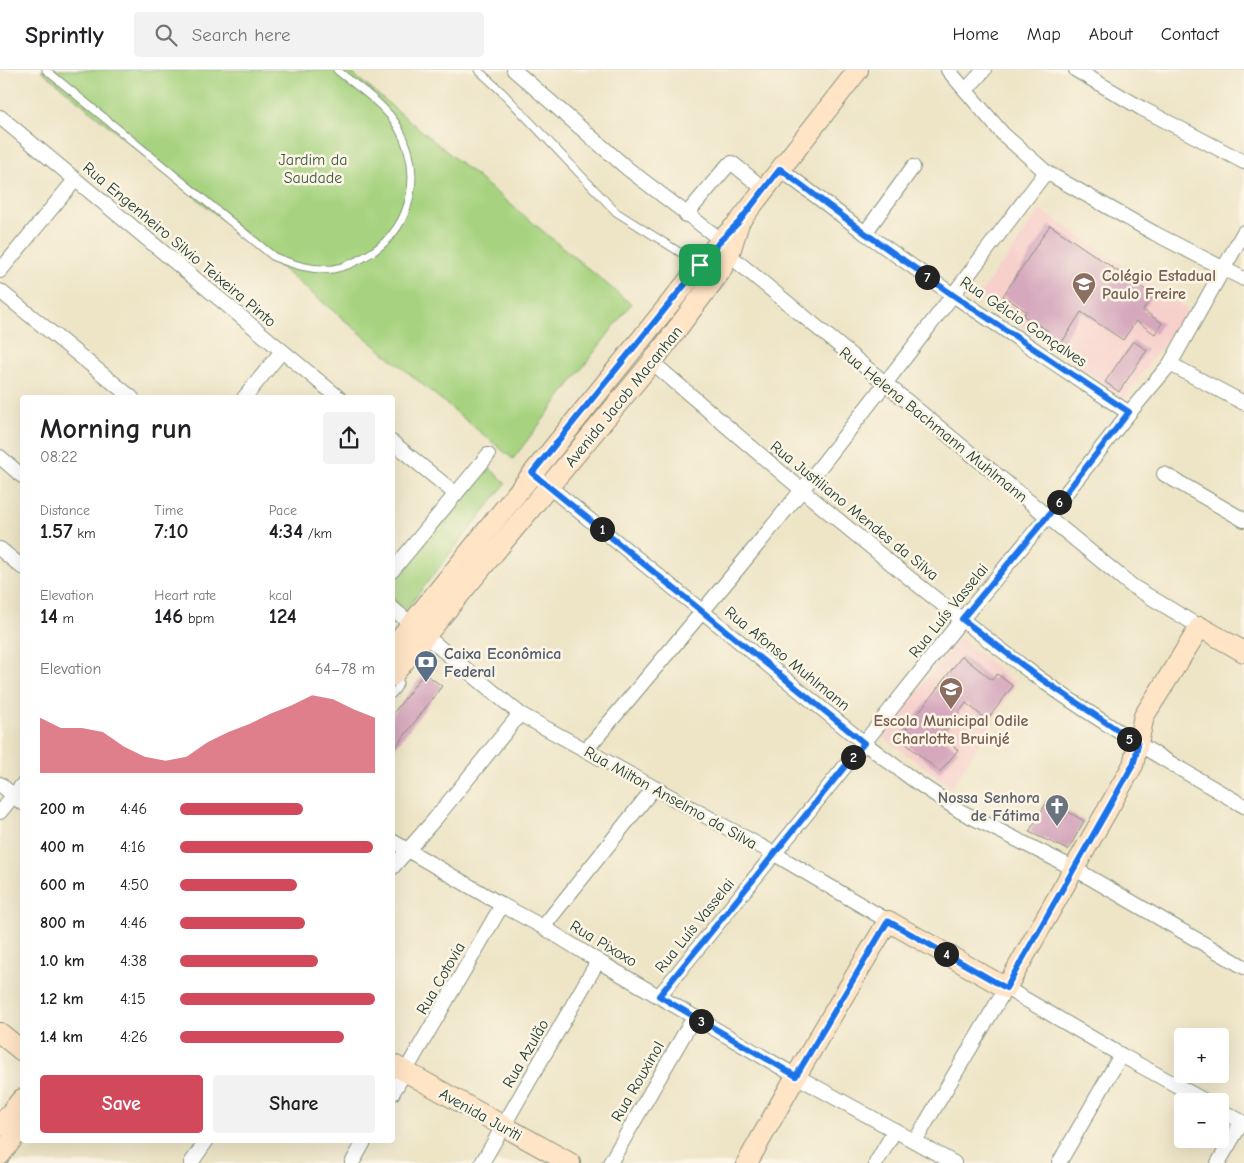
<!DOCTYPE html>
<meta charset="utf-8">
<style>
:root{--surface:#fff;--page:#f2f2f2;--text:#202124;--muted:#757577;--line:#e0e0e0;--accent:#d1495b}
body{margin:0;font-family:"Comic Neue",sans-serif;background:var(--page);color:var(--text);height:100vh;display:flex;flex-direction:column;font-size:19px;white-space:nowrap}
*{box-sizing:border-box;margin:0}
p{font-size:16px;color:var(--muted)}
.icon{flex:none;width:28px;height:28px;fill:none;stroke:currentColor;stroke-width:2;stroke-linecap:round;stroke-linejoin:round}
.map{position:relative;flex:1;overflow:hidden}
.sheet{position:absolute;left:20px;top:325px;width:375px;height:748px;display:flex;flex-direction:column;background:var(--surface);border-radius:5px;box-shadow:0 5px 20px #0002}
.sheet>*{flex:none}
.controls{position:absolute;left:1174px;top:958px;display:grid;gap:10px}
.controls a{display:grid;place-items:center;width:55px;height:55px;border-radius:5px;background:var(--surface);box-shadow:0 5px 20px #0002;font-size:25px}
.pin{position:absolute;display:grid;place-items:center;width:42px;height:42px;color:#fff;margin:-21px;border-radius:10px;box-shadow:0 2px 8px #0006}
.km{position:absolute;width:25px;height:25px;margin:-12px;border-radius:50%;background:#222;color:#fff;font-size:14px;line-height:25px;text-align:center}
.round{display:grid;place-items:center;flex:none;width:52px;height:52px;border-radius:5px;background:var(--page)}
.overview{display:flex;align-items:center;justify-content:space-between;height:85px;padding:0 20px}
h1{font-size:28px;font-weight:700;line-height:38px}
.metrics{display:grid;grid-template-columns:repeat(3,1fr);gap:8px;height:85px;padding:5px 20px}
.metrics div{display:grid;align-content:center}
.metrics b{font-size:21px;font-weight:700}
.metrics small{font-size:14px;font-weight:400}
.metrics p{font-size:14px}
.chart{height:140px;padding:10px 20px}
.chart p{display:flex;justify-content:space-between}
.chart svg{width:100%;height:90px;margin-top:5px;fill:var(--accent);opacity:.7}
.button{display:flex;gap:10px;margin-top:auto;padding:10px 20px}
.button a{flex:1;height:58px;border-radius:5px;background:var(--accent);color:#fff;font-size:20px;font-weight:700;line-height:58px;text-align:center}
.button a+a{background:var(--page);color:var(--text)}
ul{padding:0 20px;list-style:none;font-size:16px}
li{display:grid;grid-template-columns:80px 60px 1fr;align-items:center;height:38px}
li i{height:12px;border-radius:6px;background:var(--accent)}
header{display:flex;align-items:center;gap:30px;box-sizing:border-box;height:70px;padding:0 25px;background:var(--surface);border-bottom:1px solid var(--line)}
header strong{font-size:24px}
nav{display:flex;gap:28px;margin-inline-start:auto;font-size:18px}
.search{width:350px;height:45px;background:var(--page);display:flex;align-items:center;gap:12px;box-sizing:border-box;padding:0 18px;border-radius:5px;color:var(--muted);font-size:19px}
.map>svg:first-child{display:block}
.built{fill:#f7d0cc}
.green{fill:#a7d380;stroke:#63885a}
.building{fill:#d6a8bd}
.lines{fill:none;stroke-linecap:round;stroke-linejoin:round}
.lane-casing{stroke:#86917e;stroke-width:9}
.street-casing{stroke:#86917e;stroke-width:16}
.secondary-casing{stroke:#86917e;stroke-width:22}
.lane{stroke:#fff;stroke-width:7}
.street{stroke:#fff;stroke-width:14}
.secondary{stroke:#ffe4c6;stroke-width:20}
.route-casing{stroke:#fff;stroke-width:10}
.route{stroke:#1a73e8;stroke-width:6}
.labels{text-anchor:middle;stroke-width:5;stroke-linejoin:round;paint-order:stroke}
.park-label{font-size:16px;fill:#3a5b43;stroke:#fcf5e5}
.street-label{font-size:16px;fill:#1f3d34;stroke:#fcf5e5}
.education-label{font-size:16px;font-weight:bold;fill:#785e54;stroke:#fcf5e5;text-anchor:start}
.service-label{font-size:16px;font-weight:bold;fill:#4e5e75;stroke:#fcf5e5;text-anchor:start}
.worship-label{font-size:16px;font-weight:bold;fill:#5b616d;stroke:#fcf5e5;text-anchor:end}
</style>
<header>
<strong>Sprintly</strong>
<div class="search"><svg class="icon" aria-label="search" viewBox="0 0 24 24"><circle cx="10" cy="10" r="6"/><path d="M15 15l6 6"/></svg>Search here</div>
<nav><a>Home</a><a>Map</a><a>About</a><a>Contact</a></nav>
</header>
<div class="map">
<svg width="1244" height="1093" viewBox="0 0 1244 1093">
<rect width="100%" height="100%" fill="#fcf5e5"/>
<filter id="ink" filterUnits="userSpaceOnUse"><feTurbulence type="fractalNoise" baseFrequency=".02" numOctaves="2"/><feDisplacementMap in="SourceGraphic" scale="10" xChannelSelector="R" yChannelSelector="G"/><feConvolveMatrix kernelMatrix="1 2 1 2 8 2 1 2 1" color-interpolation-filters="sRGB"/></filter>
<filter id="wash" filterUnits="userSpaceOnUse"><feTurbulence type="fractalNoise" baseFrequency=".0096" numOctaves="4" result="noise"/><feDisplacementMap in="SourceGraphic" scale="20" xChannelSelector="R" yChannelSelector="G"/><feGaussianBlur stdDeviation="1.12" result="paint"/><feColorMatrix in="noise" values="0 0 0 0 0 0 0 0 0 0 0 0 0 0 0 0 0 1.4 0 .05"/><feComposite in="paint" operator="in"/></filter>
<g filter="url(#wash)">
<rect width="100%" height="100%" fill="#eee5c7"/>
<g class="built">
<polygon points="1040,139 1188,240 1125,328 978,227 1000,194 1002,196"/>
<polygon points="960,567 1016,614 952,717 881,666"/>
</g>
<g class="green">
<polygon points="41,0 348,0 631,234 513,389"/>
<polygon points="486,395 506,413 393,556 393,510"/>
</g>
<g id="blocks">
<g class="building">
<polygon points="1050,155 1153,225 1143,240 1162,253 1155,264 1136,251 1123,270 1081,242 1059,277 1044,268 1048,261 1023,246 1026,241 1003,226"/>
<polygon points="1133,271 1147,280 1119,322 1105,312"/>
<polygon points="962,586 992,610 997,604 1013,616 987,650 966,633 941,666 958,680 940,702 899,668"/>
<polygon points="424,603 442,616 392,682 392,645"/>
<polygon points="1048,730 1084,751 1068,780 1029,762"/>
</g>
</g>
</g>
<g filter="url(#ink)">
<use href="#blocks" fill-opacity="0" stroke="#86917e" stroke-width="1"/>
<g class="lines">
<g class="lane-casing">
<g id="lane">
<path d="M46,0l228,187c18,7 38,14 59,12 13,-2 27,-9 38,-16 43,-28 52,-83 27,-126 -12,-22 -42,-41 -61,-57"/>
<polyline points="478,0 502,22 616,142 700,195"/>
<path d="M392,624c6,-6 9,-11 6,-19"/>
</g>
</g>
<g class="street-casing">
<g id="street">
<polyline points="514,0 628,99 721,170"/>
<polyline points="948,0 1003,64 1046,102 1154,163 1244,209"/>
<polyline points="1076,0 1141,38 1244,92"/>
<polyline points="966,20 984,0"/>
<polyline points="0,47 339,328"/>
<polyline points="780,99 865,163 953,225 1129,343"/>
<polyline points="686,145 728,95 732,93 764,119"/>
<polyline points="865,163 913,97"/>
<polyline points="729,185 1132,516 1200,557"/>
<polyline points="0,201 75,110"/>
<polyline points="0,221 132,328"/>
<path d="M652,292c125,108 251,215 384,314 66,48 137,89 208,130"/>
<polyline points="1170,294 1244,333"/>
<polyline points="244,328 282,281"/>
<polyline points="392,372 456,424"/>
<polyline points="0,387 22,406"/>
<polyline points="1164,404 1244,450"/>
<polyline points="542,411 864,673 915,711 960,741 1075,799 1244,897"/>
<polyline points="0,479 22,497"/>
<polyline points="392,501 488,385"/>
<polyline points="392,538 520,644 773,783 888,851"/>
<path d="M586,680c73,-86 145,-172 215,-259 84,-105 164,-212 245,-319"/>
<polyline points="0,714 22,733"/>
<polyline points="0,742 22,715"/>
<polyline points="392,771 502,835 543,857 598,891 796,1006 954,1093"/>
<polyline points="392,798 435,749 520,644"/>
<polyline points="543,857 653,719"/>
<polyline points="659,926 864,673 962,549 1047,447 1129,343 1170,294 1244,162"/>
<polyline points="392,1024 502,835"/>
<polyline points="1220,1040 1244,1053"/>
<polyline points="915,1071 1006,918 1121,985 1205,1031"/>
<polyline points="191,1093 207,1070"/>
<polyline points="352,1093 365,1070"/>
<polyline points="482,1093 598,891"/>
<polyline points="610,1093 694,947"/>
<polyline points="876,1093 895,1060"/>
<polyline points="1059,1093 1121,985"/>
<polyline points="1218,1093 1242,1052"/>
</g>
</g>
<g class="secondary-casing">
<g id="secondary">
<polyline points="392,578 721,170 739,152 858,0"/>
<polyline points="392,606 652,292 720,202 729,185 739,153"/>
<polyline points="0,963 22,981"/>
<polyline points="392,994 570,1093"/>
<polyline points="0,1056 22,1029"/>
<polyline points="0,1085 22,1057"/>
<polyline points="747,1093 796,1006 888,851 1006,918 1133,695 1144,646 1200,557 1244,582"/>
</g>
</g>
<use href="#lane" class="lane"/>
<use href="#street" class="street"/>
<use href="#secondary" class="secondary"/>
</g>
</g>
<g class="lines" filter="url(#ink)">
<g class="route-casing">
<polygon id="route" points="780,99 865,163 953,225 1129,342 1047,447 962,549 1037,606 1138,674 1136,685 1133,695 1006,918 888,851 796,1006 659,926 864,673 532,403 721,170 739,152"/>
</g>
<use href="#route" class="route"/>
</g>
<defs>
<g id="school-pin" transform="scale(1.25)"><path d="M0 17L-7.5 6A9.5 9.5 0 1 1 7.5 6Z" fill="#8d6e63" stroke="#fcf5e5"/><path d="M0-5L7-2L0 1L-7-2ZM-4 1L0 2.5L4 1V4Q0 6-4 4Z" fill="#fff"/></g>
<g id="bank-pin" transform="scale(1.25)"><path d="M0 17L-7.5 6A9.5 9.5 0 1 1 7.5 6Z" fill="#5c6f8a" stroke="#fcf5e5"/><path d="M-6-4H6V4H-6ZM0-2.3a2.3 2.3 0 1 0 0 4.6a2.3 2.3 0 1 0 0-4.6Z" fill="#fff"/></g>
<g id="church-pin" transform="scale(1.25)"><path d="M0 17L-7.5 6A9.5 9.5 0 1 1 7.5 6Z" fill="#6b7280" stroke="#fcf5e5"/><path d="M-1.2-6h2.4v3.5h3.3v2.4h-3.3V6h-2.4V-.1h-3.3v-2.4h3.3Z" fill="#fff"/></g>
</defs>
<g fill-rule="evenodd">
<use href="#school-pin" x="1084" y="214"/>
<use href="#bank-pin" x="426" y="592"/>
<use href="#school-pin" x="951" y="619"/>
<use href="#church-pin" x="1057" y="736"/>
</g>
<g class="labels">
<g class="park-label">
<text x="313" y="95">Jardim da<tspan x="313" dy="18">Saudade</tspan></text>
</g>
<g class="street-label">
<text transform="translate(180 174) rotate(40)" y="6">Rua Engenheiro Silvio Teixeira Pinto</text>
<text transform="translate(1024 251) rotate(34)" y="6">Rua Gélcio Gonçalves</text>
<text transform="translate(623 326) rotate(-51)" y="6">Avenida Jacob Macanhan</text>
<text transform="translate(934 354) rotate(39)" y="6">Rua Helena Bachmann Muhlmann</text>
<text transform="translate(855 440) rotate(39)" y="6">Rua Justiliano Mendes da Silva</text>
<text transform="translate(948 540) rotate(-51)" y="6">Rua Luís Vasselai</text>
<text transform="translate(788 588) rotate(39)" y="6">Rua Afonso Muhlmann</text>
<text transform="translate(671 727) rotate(29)" y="6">Rua Milton Anselmo da Silva</text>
<text transform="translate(694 855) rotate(-51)" y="6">Rua Luís Vasselai</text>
<text transform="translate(604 873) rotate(31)" y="6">Rua Pixoxo</text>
<text transform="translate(440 908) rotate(-60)" y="6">Rua Cotovia</text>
<text transform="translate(525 983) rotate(-60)" y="6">Rua Azulão</text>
<text transform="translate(637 1011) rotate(-60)" y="6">Rua Rouxinol</text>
<text transform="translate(481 1044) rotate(29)" y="6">Avenida Juriti</text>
</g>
<g class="education-label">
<text x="1102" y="211">Colégio Estadual<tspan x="1102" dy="18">Paulo Freire</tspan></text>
<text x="951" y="656" text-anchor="middle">Escola Municipal Odile<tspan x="951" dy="18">Charlotte Bruinjé</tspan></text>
</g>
<g class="service-label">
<text x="444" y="589">Caixa Econômica<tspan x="444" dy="18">Federal</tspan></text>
</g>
<g class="worship-label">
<text x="1040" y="733">Nossa Senhora<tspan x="1040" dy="18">de Fátima</tspan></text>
</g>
</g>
</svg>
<div class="controls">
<a>+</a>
<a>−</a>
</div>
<div class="pin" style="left:700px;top:195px;background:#1e9e55"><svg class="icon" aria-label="arrive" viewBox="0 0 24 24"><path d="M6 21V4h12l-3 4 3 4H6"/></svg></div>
<b class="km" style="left:602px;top:459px">1</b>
<b class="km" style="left:853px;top:687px">2</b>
<b class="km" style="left:701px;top:951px">3</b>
<b class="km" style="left:946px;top:884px">4</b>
<b class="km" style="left:1129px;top:669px">5</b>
<b class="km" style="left:1059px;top:432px">6</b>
<b class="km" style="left:927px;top:207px">7</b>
<section class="sheet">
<div class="overview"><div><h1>Morning run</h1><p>08:22</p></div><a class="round"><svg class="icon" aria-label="share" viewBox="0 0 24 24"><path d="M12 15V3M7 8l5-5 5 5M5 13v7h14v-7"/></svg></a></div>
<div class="metrics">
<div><p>Distance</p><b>1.57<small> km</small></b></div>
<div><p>Time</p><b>7:10</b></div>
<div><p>Pace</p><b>4:34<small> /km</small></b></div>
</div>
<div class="metrics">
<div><p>Elevation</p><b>14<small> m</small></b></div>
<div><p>Heart rate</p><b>146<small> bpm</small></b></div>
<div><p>kcal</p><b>124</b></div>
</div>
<div class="chart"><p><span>Elevation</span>64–78 m</p>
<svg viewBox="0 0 160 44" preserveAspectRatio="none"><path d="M0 44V17L10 22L20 22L30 24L40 31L50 36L60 38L70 36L80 29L90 24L100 20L110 15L120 11L130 6L140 8L150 13L160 17V44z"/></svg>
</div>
<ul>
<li><b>200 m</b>4:46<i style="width:63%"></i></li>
<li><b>400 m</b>4:16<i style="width:99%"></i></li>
<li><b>600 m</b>4:50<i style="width:60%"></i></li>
<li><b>800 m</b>4:46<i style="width:64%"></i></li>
<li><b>1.0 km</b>4:38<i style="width:71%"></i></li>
<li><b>1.2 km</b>4:15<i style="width:100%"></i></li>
<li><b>1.4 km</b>4:26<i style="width:84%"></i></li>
</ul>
<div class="button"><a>Save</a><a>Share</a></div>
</section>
</div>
